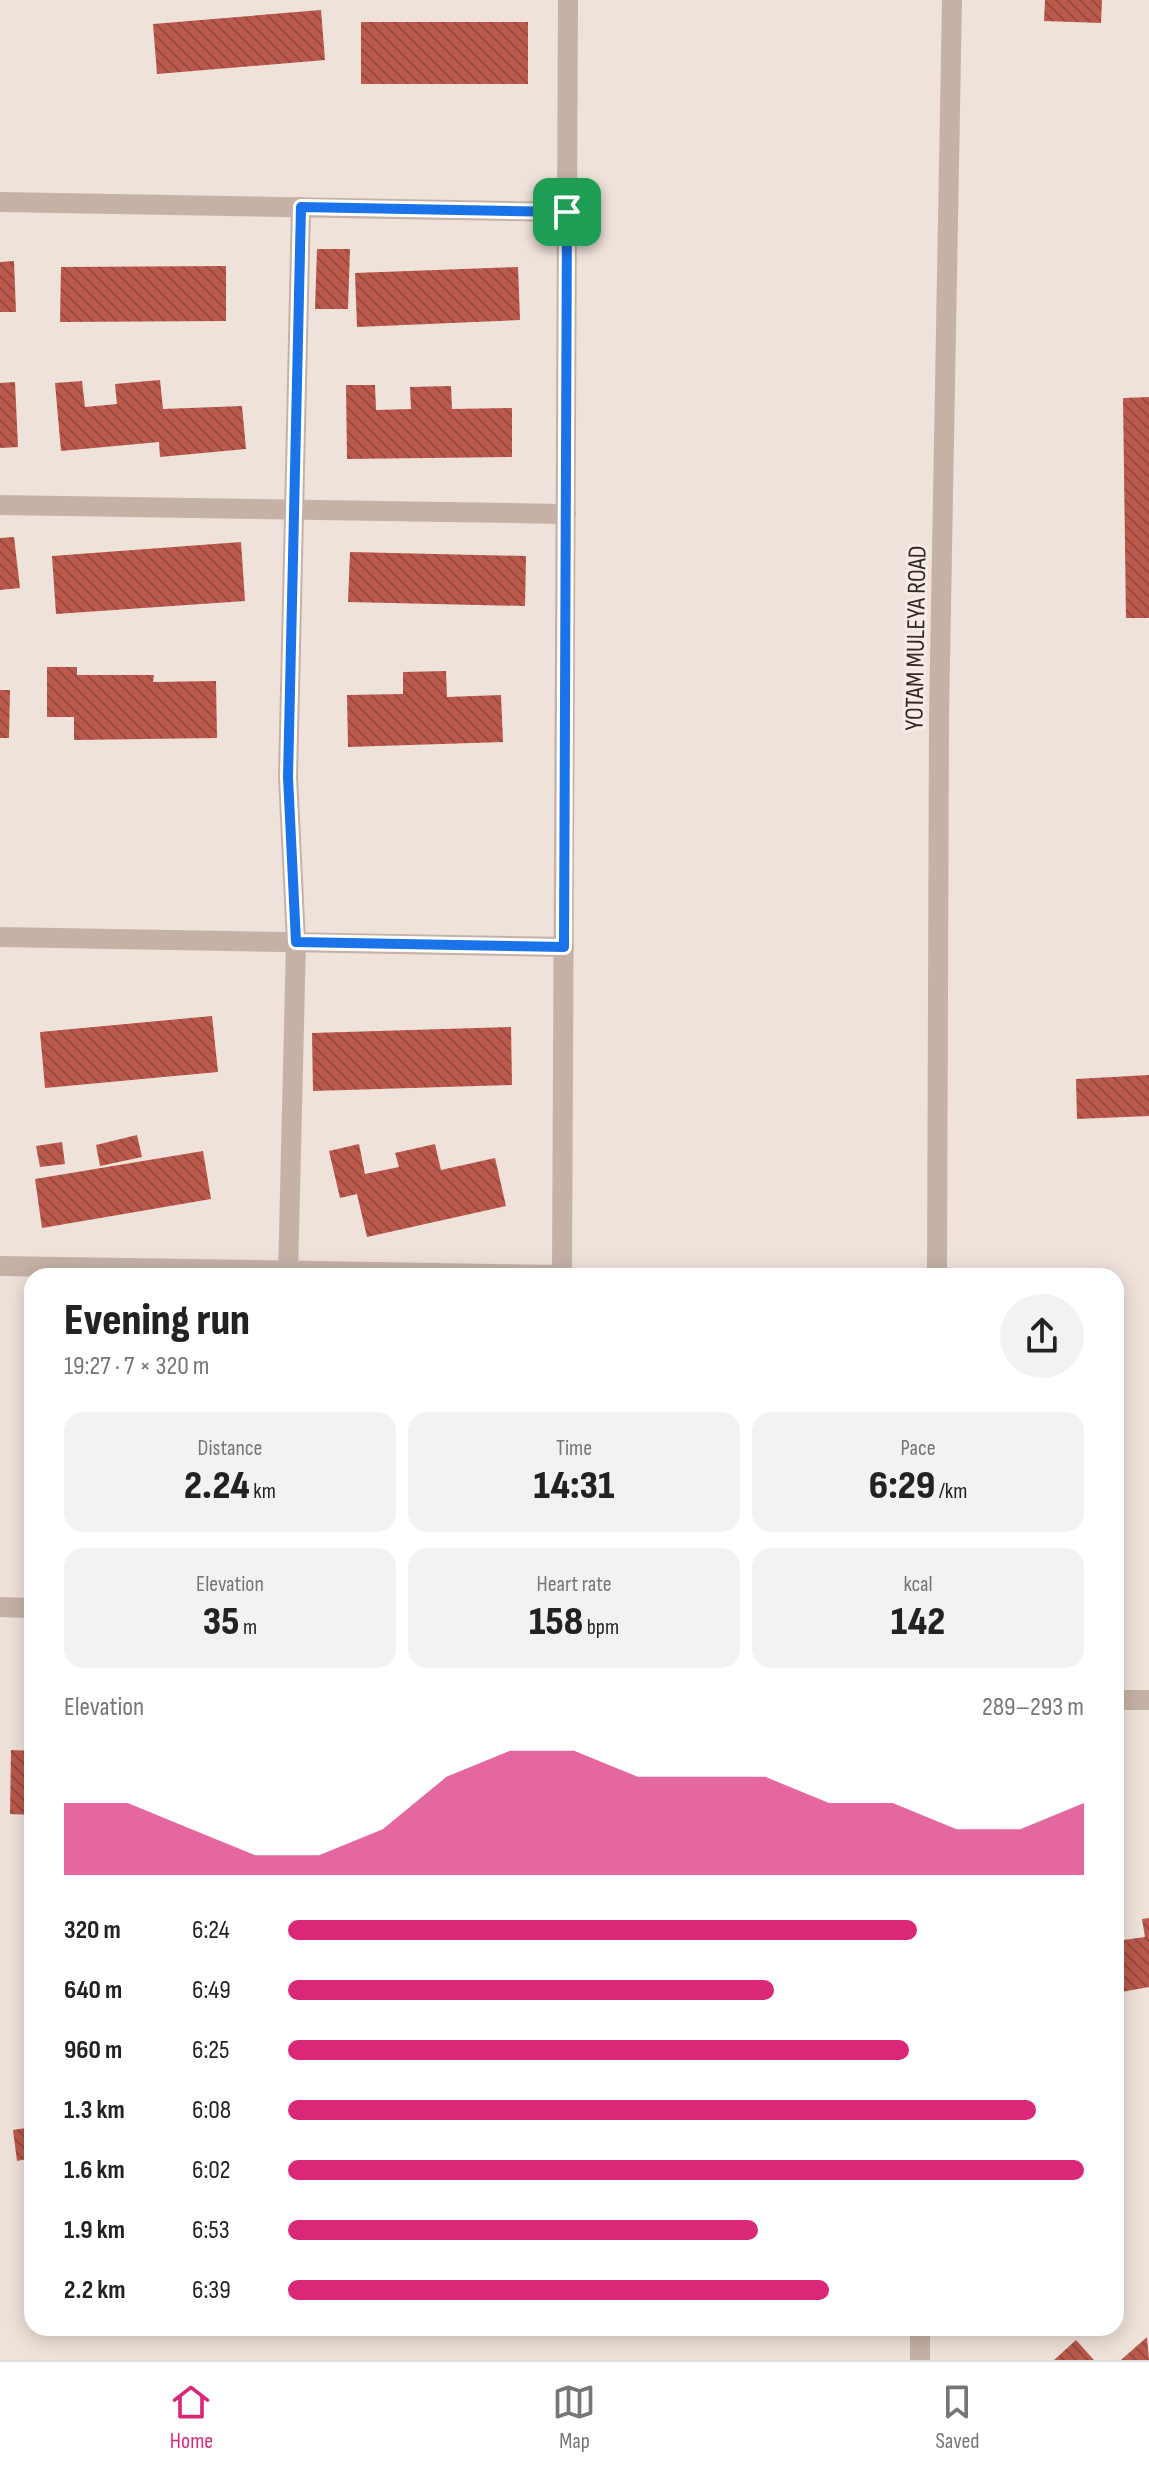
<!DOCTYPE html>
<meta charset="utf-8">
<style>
:root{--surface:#fff;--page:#f2f2f2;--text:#222;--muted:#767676;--line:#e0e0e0;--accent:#db2777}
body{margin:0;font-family:"Sofia Sans Condensed",sans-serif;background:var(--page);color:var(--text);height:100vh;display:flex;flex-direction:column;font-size:30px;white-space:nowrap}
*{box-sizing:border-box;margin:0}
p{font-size:26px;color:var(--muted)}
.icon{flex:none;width:44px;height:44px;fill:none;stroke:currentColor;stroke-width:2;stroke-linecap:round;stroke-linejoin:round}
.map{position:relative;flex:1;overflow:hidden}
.sheet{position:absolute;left:24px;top:1268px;width:1100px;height:1068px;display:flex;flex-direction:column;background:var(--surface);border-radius:24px;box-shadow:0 4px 20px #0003}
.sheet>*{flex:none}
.pin{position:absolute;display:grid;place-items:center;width:68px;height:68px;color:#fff;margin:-34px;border-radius:16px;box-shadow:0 4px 12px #0006}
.round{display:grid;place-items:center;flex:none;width:84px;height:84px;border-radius:42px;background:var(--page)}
.head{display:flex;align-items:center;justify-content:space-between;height:136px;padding:0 40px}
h1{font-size:44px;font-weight:800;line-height:60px}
.stats{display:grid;grid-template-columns:repeat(3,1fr);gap:12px;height:136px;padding:8px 40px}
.stats div{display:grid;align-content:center;border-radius:20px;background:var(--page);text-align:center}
.stats b{font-size:40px;font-weight:800}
.stats small{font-size:22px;font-weight:400}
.stats p{font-size:22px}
.chart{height:224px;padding:16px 40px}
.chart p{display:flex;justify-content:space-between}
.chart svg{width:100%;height:144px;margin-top:8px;fill:var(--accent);opacity:.7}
ul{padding:0 40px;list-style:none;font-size:26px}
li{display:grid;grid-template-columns:128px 96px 1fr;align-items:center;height:60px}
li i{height:20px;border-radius:10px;background:var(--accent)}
.menu{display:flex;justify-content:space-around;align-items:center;height:112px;border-top:2px solid var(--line);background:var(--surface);font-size:22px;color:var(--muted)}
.menu a{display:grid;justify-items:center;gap:4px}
.menu .active{color:var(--accent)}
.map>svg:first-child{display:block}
.building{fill:url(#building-back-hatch)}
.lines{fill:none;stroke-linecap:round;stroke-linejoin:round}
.service{stroke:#c6b1a7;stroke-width:20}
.minor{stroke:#c6b1a7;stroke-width:20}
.tertiary{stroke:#c6b1a7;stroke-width:20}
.route-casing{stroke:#fff;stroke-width:16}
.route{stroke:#1a73e8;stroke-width:10}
.labels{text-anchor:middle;stroke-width:6;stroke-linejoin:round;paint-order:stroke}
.street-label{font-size:26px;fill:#332927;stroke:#f7ede6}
</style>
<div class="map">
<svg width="1149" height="2360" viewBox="0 0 1149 2360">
<defs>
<pattern id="building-back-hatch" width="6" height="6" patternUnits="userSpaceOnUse" patternTransform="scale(2)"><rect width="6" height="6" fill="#bb594c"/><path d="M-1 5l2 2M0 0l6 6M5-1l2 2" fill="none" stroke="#994a3f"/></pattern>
</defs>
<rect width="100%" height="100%" fill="#efe2da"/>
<g class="building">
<polygon points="1045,0 1102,0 1101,23 1044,21"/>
<polygon points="321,10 325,60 157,74 153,24"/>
<rect x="361" y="22" width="167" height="62"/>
<polygon points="317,249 350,249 348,309 315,309"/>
<polygon points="14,261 16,312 0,312 0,262"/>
<polygon points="226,266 226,321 60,322 61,267"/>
<polygon points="518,267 520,320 357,327 355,273"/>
<polygon points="160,380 163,409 242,406 246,449 160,457 159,442 61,451 55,383 82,381 85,407 117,404 115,384"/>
<polygon points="15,382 18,447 0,448 0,383"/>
<polygon points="346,385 375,385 376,410 411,409 410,387 451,386 452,409 512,408 512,457 347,459"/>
<polygon points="1149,397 1149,618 1126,618 1123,398"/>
<polygon points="14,537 20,588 0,590 0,538"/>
<polygon points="241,542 245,601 56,614 52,556"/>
<polygon points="350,552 526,556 525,606 348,602"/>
<polygon points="47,667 77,667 77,675 154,675 153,682 216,681 217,738 74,740 74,717 47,717"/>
<polygon points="446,671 447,697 501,695 503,742 348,747 347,695 403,694 403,672"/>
<polygon points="0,690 10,690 9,738 0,738"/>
<polygon points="212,1016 218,1072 45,1088 40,1032"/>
<polygon points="511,1027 512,1085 313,1091 312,1033"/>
<polygon points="1149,1075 1149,1116 1077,1119 1076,1079"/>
<polygon points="137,1135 142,1157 100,1166 96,1145"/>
<polygon points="62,1142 65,1164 40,1167 36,1146"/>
<polygon points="359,1144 365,1174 399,1167 395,1153 435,1144 441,1170 495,1158 506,1206 367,1237 357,1194 340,1198 329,1151"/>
<polygon points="203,1151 211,1199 42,1228 35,1179"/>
<polygon points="11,1750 32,1751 32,1815 10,1814"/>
<polygon points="1149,1918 1149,1987 1116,1993 1116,1941 1145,1937 1142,1919"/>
<polygon points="32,2127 32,2158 17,2161 13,2130"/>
<polygon points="1147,2337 1149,2360 1121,2360"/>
<polygon points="1076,2340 1094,2360 1054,2360"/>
</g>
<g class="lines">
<g class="service">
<polyline points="0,202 567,212"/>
<polyline points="0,505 566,514"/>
<polyline points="0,937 564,947"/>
<polyline points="0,1266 562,1275"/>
<polyline points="288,1276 296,942 288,777 301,207"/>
<polyline points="562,1276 568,0"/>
<polyline points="0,1607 32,1608"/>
</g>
<polyline class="minor" points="1116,1700 1149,1700"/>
<g class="tertiary">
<polyline points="937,1276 939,716 952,0"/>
<polyline points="920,2360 920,2328"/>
</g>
</g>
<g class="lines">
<g class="route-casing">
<polygon id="route" points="301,207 567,212 564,947 296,942 288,777"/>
</g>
<use href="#route" class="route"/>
</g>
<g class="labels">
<g class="street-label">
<text transform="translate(915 638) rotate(-89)" y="9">YOTAM MULEYA ROAD</text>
</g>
</g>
</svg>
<div class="pin" style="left:567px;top:212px;background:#1e9e55"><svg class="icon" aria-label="arrive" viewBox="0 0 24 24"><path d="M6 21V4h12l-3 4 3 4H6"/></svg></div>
<section class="sheet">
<div class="head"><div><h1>Evening run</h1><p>19:27 · 7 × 320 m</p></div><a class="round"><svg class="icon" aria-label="share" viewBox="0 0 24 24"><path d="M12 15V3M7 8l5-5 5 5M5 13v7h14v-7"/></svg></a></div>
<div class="stats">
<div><p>Distance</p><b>2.24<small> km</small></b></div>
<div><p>Time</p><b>14:31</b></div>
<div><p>Pace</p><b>6:29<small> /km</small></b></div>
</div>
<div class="stats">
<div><p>Elevation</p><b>35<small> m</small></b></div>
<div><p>Heart rate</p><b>158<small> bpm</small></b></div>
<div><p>kcal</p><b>142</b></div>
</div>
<div class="chart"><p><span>Elevation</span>289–293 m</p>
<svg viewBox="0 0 160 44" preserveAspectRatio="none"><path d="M0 44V22L10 22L20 30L30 38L40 38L50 30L60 14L70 6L80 6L90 14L100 14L110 14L120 22L130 22L140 30L150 30L160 22V44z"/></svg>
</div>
<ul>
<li><b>320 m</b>6:24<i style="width:79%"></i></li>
<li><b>640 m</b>6:49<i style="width:61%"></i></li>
<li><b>960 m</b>6:25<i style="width:78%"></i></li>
<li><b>1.3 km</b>6:08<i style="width:94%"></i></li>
<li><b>1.6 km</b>6:02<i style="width:100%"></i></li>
<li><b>1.9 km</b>6:53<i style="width:59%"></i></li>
<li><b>2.2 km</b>6:39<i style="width:68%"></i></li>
</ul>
</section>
</div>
<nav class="menu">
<a class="active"><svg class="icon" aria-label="home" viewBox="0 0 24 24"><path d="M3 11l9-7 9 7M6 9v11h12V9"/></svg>Home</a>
<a><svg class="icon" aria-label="map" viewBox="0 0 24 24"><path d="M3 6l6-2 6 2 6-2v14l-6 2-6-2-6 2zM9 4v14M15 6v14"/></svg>Map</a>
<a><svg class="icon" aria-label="saved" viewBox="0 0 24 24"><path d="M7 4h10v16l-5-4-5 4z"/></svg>Saved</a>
</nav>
